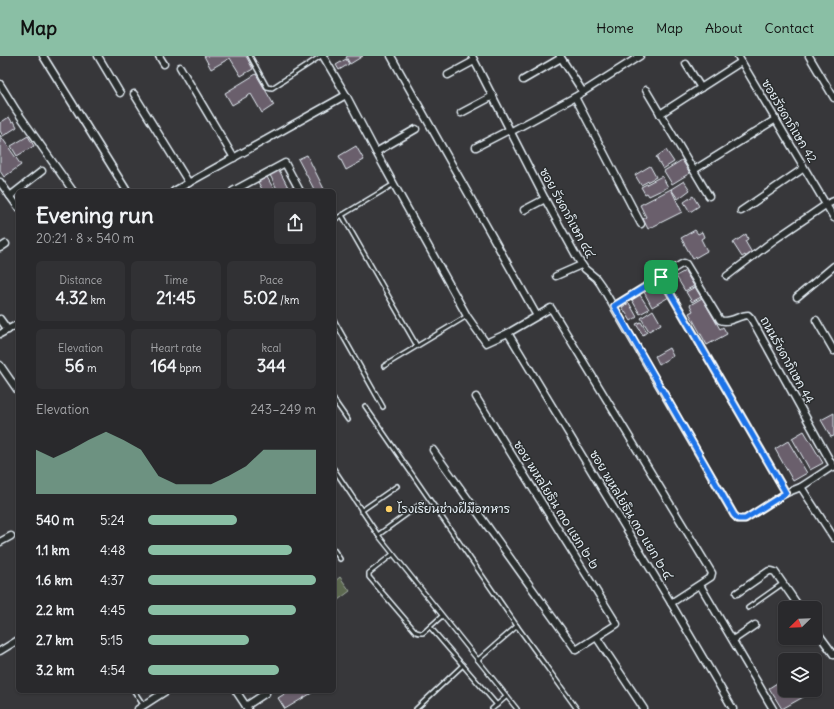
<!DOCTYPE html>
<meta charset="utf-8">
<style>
:root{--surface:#29292c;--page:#313134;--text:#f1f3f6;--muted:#a5a6a9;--line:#454548;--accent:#8abfa5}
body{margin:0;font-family:Delius,"Playpen Sans Thai",sans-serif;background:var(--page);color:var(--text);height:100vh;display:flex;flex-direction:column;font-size:15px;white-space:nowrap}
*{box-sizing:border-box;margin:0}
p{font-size:13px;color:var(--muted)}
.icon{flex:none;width:22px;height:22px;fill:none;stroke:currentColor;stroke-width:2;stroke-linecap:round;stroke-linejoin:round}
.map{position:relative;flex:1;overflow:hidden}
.panel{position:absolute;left:16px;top:133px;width:320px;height:504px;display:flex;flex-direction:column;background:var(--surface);border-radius:6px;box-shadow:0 1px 3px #0004,0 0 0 1px var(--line)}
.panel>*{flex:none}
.needle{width:26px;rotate:247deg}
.buttons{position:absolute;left:778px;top:545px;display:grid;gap:8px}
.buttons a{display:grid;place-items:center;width:44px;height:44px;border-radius:6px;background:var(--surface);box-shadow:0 1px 3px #0004,0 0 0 1px var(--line);font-size:20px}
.pin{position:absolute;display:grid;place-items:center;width:34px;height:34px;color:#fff;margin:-17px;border-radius:8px;box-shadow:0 2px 6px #0006}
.round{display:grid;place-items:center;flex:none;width:42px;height:42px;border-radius:6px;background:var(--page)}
.summary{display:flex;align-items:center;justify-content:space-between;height:68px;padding:0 20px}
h1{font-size:22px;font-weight:700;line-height:30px}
.stats{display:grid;grid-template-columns:repeat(3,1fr);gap:6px;height:68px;padding:4px 20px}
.stats div{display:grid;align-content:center;border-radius:6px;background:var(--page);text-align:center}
.stats b{font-size:17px;font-weight:700}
.stats small{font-size:11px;font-weight:400}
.stats p{font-size:11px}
.chart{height:112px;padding:8px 20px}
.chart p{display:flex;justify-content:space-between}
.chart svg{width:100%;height:72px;margin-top:4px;fill:var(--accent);opacity:.7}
ul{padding:0 20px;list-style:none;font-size:13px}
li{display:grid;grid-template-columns:64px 48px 1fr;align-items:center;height:30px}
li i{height:10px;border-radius:5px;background:var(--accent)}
header{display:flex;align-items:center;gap:24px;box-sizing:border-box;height:56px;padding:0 20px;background:var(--accent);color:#111}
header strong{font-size:19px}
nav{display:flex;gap:22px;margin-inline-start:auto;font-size:14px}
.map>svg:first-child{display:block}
.green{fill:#5c674f;stroke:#a2aca4}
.building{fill:#6a5e6c;stroke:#e8f1f8}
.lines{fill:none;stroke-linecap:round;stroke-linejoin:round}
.service-casing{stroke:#e8f1f8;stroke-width:6}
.minor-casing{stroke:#e8f1f8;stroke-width:9}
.service{stroke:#2a2d2e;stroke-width:3}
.minor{stroke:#2a2d2e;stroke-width:6}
.route-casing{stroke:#fff;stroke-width:8}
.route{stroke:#1a73e8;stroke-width:5}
.poi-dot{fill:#ffd166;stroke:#2a2d2e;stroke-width:1.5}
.labels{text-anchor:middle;stroke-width:3;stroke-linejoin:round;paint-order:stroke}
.street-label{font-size:12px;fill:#e8f1f8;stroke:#2a2d2e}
.poi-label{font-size:12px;fill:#e8f1f8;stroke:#2a2d2e;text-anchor:start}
</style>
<header>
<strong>Map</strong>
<nav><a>Home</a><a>Map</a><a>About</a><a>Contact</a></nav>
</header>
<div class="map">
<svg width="834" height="653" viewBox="0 0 834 653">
<rect width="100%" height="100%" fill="#37373a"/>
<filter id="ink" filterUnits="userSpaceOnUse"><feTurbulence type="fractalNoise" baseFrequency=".025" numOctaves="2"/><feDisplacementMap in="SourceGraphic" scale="8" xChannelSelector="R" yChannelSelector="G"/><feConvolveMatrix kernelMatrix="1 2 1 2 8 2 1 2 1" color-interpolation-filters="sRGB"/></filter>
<g filter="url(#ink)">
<polygon class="green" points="340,521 350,535 334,547 334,526"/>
<g class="building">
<polygon points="204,0 246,0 253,13 241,20 230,2 211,13"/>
<polygon points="348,0 363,0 350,8 346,1"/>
<polygon points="346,3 349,8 339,14 336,9"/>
<polygon points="256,18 274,49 262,57 251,38 232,49 225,37"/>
<polygon points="9,61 12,66 14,65 17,71 3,80 0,75 0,67"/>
<polygon points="0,79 21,109 4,121 0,115"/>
<polygon points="28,80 34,90 17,100 11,90"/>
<polygon points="356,90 364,104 346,114 339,100"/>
<polygon points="666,94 674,106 663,113 656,101"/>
<polygon points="307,99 325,135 315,135 298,103"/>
<polygon points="682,104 690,117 672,128 664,115"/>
<polygon points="650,110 656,121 641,129 635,119"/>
<polygon points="279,114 290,135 278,135 270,119"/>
<polygon points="662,120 668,131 649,140 647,137 645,138 641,131"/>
<polygon points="267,121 275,135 263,135 258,126"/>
<polygon points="684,125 690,134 678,143 671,133"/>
<polygon points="671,133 682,156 648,173 643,163 646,161 640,149"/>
<polygon points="693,140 699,150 690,156 684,146"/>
<polygon points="695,174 698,178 702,176 704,181 701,183 707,195 693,203 681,182"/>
<polygon points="746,178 748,183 745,185 752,197 746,201 745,199 742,201 733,187"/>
<polygon points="685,215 694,230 685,235 676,220"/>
<polygon points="661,226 669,241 652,251 644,236"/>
<polygon points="695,231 701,241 692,246 686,236"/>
<polygon points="640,239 649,253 640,258 632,244"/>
<polygon points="702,242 720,273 723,271 727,278 707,289 689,257 693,255 690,249"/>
<polygon points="629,247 637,261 631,265 622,251"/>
<polygon points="653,254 661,268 649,275 641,262"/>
<polygon points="641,266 647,276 643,279 636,268"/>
<polygon points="669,292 673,300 659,308 655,300"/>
<polygon points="834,357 834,380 831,381 821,364"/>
<polygon points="804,375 823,407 810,414 792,382"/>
<polygon points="788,385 807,417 793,425 775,393"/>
<polygon points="785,622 785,634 801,634 805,640 782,653 769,632"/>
<polygon points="289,635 315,635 285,653 278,642"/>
</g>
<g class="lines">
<g class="service-casing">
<g id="service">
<polyline points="250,0 267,31 272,32 321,0"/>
<polyline points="342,159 417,290"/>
<polyline points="334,164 394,128"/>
<polyline points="334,264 383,351"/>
<polyline points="384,310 467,260"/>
<polyline points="334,344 348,364"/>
<polyline points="365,350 517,570 577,653"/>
<polyline points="334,413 378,479 517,653"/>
<polyline points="361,455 397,430"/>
<polyline points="378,479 422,447"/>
<polyline points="334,494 340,503"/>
<polyline points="393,498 369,517 369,521 416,576 420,577 423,577 442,560"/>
<polyline points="748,552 782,528"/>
<polyline points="430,571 497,649"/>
<polyline points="478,604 517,570"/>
<polyline points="134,635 144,650"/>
<polyline points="416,653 463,609"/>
<polyline points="492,653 507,640"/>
</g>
</g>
<g class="minor-casing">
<g id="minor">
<polyline points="43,0 127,135"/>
<polyline points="98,0 120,37"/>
<polyline points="159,0 164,8"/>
<polyline points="323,0 346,39 376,96 467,260 486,287 508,277 551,252 712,517 711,521 671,547"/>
<polyline points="391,0 537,260"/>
<polyline points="472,0 545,143 578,203 585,213 596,222 601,229 734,459 738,463 745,463 786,437 801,431 833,410"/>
<polyline points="560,0 583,36"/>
<polyline points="738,0 834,162"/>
<polyline points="809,0 834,42"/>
<polyline points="686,8 701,32"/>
<polyline points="180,11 234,102"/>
<polyline points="448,19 474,5"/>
<polyline points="523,24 561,2"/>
<polyline points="0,28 16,54 73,135"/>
<polyline points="646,34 709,140"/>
<polyline points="134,38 189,127"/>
<polyline points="575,41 641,168"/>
<polyline points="461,57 493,40"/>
<polyline points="660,58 741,6"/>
<polyline points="510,76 575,41 640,0"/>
<polyline points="476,91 509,74"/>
<polyline points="376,96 416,73"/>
<polyline points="694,114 776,63"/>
<polyline points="0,126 18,151"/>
<polyline points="174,135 346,39"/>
<polyline points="233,135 285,107 300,135"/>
<polyline points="10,140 42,115"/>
<polyline points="524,154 545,143"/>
<polyline points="741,155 804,112"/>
<polyline points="0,192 6,188"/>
<polyline points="556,220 581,209"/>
<polyline points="727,220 774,184 827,148 834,145"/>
<polyline points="661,221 786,437"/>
<polyline points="797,241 834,210"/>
<path d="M614,250l66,-41 4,-2 2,1 34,56c9,4 19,-5 28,-5l3,3 83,150"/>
<polyline points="0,263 8,274"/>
<polyline points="816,264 834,295"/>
<polyline points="508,277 671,547 733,653"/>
<polyline points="0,278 18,268"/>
<polyline points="0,309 18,335"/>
<polyline points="433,394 576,594 617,568 476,341"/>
<polyline points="801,431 834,482"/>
<polyline points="0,486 11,480"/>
<polyline points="700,529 773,653"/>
<polyline points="737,537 769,515 772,515 775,516 800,552"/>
<polyline points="815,573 834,599"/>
<polyline points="597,582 644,653"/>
<polyline points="733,584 755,569"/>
<polyline points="0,595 18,584"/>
<polyline points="236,635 248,653"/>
<polyline points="246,650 266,637"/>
<polyline points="138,653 166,635"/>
</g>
</g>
<use href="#service" class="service"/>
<use href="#minor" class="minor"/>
</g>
</g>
<g class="lines" filter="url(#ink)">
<g class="route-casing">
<polygon id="route" points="661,221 786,437 745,463 738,463 734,459 614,250"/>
</g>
<use href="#route" class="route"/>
</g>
<circle class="poi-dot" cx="389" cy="453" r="4"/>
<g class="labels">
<g class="street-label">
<text transform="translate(789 65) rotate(59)" y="4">ซอยรัชดาภิเษก 42</text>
<text transform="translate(567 157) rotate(61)" y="4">ซอย รัชดาภิเษก ๔๔</text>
<text transform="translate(787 304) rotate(61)" y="4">ถนนรัชดาภิเษก 44</text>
<text transform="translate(556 449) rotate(58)" y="4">ซอย พหลโยธิน ๓๐ แยก ๒-๒</text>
<text transform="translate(631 459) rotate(59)" y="4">ซอย พหลโยธิน ๓๐ แยก ๒-๔</text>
</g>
<g class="poi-label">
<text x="397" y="457">โรงเรียนช่างฝีมือทหาร</text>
</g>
</g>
</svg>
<div class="buttons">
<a><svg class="needle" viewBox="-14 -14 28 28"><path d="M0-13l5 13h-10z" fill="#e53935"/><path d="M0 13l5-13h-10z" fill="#a5a6a9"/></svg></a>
<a><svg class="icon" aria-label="layers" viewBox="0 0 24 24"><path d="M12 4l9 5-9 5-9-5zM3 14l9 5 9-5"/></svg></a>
</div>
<div class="pin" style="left:661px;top:221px;background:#1e9e55"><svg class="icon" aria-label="arrive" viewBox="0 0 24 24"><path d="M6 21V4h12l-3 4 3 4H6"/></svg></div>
<section class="panel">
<div class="summary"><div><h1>Evening run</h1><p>20:21 · 8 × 540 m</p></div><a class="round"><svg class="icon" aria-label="share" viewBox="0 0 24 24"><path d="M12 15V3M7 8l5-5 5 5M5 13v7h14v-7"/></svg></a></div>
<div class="stats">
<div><p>Distance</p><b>4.32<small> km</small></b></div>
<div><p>Time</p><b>21:45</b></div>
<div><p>Pace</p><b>5:02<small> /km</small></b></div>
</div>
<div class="stats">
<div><p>Elevation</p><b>56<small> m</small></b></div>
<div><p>Heart rate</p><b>164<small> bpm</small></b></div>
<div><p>kcal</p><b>344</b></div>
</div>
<div class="chart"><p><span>Elevation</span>243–249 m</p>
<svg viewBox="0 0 160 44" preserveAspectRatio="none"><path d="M0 44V17L10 22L20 17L30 11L40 6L50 11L60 17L70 33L80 38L90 38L100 38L110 33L120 27L130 17L140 17L150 17L160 17V44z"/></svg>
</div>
<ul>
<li><b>540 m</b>5:24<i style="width:53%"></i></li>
<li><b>1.1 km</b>4:48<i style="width:86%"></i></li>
<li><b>1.6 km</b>4:37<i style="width:100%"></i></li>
<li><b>2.2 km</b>4:45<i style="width:88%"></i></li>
<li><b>2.7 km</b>5:15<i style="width:60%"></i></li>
<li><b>3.2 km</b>4:54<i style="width:78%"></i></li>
</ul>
</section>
</div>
